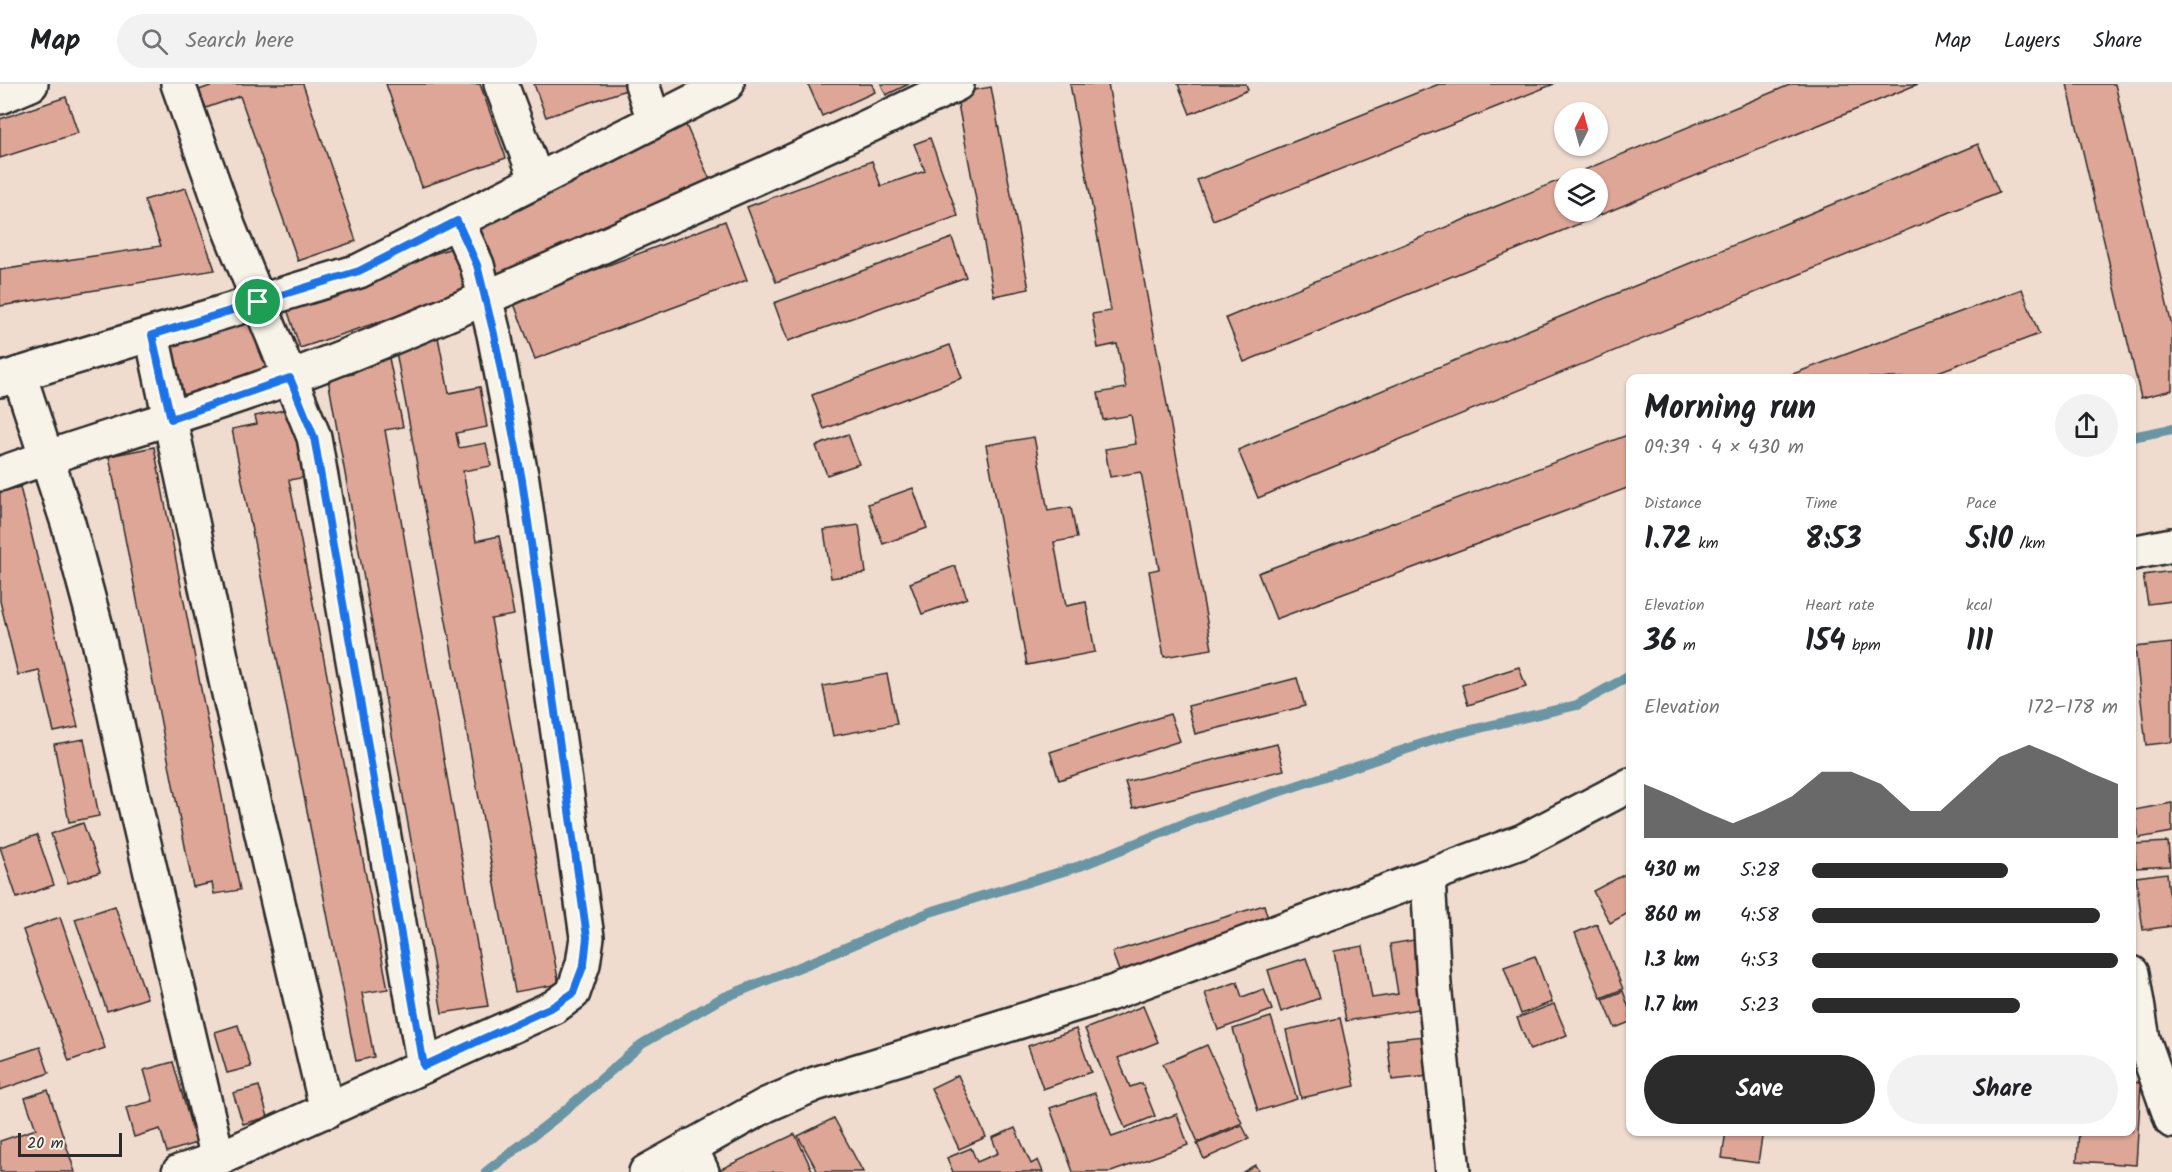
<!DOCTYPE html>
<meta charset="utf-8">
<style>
:root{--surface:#fff;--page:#f2f2f2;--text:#202124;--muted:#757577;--line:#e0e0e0;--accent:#2b2b2b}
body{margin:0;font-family:Kalam,sans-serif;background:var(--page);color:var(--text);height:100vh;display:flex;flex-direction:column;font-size:22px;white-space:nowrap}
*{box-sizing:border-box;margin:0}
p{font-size:20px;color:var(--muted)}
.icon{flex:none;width:33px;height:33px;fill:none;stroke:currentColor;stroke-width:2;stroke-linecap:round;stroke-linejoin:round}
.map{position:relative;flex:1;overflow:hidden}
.side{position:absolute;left:1626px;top:290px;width:510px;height:762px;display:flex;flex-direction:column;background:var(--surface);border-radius:12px;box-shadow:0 2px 4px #0004}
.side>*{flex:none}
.needle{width:39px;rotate:6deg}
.tools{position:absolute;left:1554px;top:18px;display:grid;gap:12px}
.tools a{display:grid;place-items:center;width:54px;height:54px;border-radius:50%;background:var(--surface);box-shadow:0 2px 4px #0004;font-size:30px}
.scale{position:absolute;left:18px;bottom:15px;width:104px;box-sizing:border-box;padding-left:6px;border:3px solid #2b2b2b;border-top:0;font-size:16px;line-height:21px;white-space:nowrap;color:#2b2b2b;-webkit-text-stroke:4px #f7f3e8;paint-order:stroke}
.pin{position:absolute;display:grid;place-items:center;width:51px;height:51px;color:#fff;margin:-26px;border:3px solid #fff;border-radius:50%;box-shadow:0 2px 6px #0007}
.round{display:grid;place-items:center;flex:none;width:63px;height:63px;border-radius:32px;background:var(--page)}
.summary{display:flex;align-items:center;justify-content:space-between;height:102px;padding:0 18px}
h1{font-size:33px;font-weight:800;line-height:45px}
.stats{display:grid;grid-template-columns:repeat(3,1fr);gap:9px;height:102px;padding:6px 18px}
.stats div{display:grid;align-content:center}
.stats b{font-size:30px;font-weight:800}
.stats small{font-size:16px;font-weight:400}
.stats p{font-size:16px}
.chart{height:168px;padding:12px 18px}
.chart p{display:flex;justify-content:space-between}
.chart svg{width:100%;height:108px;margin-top:6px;fill:var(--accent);opacity:.7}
.action{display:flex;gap:12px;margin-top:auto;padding:12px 18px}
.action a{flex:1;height:69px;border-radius:36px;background:var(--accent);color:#fff;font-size:24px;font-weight:800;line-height:69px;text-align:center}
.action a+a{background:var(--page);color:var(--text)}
ul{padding:0 18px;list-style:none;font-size:20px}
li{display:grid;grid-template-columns:96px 72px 1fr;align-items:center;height:45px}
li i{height:15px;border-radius:8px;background:var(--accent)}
header{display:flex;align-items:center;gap:36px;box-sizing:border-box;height:84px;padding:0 30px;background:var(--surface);border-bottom:2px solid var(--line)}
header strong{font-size:28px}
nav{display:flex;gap:33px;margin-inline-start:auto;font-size:21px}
.search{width:420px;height:54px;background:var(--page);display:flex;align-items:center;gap:15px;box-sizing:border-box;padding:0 21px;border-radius:33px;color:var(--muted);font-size:22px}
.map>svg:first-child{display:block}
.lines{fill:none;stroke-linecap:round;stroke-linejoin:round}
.stream{stroke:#6995a4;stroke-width:10}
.building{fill:#dea696;stroke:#2b2b2b;stroke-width:1.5;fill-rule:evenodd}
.minor-casing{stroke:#2b2b2b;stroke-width:38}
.minor{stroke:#f7f3e8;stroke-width:33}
.route-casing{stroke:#fff;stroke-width:12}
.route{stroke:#1a73e8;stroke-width:8}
</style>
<header>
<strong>Map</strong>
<div class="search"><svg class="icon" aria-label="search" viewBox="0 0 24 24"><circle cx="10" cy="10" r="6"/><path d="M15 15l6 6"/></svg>Search here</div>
<nav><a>Map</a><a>Layers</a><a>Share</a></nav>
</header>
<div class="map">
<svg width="2172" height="1088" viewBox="0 0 2172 1088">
<rect width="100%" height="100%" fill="#f0dccf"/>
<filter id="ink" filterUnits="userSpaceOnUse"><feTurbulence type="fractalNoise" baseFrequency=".0167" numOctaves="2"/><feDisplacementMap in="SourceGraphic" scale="12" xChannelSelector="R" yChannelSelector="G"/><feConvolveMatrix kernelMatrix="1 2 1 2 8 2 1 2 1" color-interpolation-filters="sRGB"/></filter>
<g filter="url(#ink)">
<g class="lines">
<g class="stream">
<polyline points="2132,353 2172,345"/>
<polyline points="486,1088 562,1029 642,960 720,915 817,876 930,828 1080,782 1191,737 1446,652 1577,621 1630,592"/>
</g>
</g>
<g class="building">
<polygon points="216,0 303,0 356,157 298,177 240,12 206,24 199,6"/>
<polygon points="386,0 480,0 506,74 422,103"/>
<polygon points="534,0 627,0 629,5 546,33"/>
<polygon points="808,0 872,0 875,8 822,32"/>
<polygon points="881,0 909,0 886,11"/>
<polygon points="1070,0 1108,0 1212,565 1164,573 1149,487 1159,485 1141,388 1110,393 1105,365 1136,360 1131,331 1103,336 1098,309 1126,304 1117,260 1098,264 1092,230 1111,227"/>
<polygon points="1178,0 1246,0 1248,6 1190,30"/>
<polygon points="1439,0 1554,0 1213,136 1197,96"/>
<path d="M1792,0h126l-674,278 -18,-44zM1564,94h34v34h-34z"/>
<polygon points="2067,0 2115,0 2172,242 2172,306 2141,314"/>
<polygon points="991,3 1029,205 994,212 956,9"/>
<polygon points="66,13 78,49 0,74 0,35"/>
<polygon points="682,32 714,105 498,190 477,137"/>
<polygon points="930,54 958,132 776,198 747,123 872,77 881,102 925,87 914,60"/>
<polygon points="1978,60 1999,108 1258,414 1238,366"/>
<polygon points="186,104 215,186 0,222 0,186 161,162 144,116"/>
<polygon points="725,137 747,196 535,275 513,217"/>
<polygon points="952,154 966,193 788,257 774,219"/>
<polygon points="458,162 473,207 300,264 285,219"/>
<polygon points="2022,205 2039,250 1922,294 1782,294"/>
<polygon points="250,225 272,291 185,320 163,254"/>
<polygon points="437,248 449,309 480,303 487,343 456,349 459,364 486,359 491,382 463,387 476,457 499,452 514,531 491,535 559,900 515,908 394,257"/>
<polygon points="950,261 962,294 824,345 812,311"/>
<polygon points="389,274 403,343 385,346 488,922 442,929 328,295 353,290 352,281"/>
<polygon points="293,324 306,393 289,396 388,905 362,909 374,973 356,977 232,345 257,340 255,332"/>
<polygon points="848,350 859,380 827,391 816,362"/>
<polygon points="1630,350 1630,403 1276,535 1258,489"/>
<polygon points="1034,353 1048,427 1071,423 1077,454 1054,458 1066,522 1086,518 1095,568 1027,581 986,361"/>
<polygon points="154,363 240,806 214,810 212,799 193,803 109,372"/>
<polygon points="20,403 78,643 54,648 39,586 18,591 0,517 0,408"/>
<polygon points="913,404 927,444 883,460 868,420"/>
<polygon points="859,441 866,489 831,494 824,446"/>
<polygon points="955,482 967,514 922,530 910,499"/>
<polygon points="2172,487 2172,517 2148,520 2143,491"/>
<polygon points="2172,559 2172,658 2146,661 2135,563"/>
<polygon points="1519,583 1526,603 1468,621 1462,601"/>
<polygon points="887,590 897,640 833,652 823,602"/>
<polygon points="1297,594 1305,622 1195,650 1188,622"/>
<polygon points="1170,630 1180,657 1059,696 1050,668"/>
<polygon points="84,655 99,732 69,738 54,660"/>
<polygon points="1277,660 1284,686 1133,724 1125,698"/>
<polygon points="2172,719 2172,748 2139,754 2134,726"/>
<polygon points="83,739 100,788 68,799 51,750"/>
<polygon points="37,751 54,801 17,814 0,763"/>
<polygon points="2168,758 2170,782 2136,784 2134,760"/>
<polygon points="1627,789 1630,797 1630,828 1610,839 1593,807"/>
<polygon points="2167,789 2172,842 2143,846 2136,793"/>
<polygon points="1264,821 1271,845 1121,892 1112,868"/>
<polygon points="115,822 147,914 107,927 75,835"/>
<polygon points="60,833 105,964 69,977 23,846"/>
<polygon points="1597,840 1623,905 1601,914 1575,849"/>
<polygon points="1414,856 1425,924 1346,937 1334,867 1363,862 1372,914 1398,910 1390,860"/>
<polygon points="1535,872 1552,918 1521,930 1504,883"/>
<polygon points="1306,874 1320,914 1281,928 1268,886"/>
<polygon points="1237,898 1242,913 1264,905 1272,926 1218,946 1205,909"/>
<polygon points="1623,907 1630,927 1630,938 1615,944 1603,915"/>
<polygon points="1554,920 1567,951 1530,966 1517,934"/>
<polygon points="1143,922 1158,958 1118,974 1130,1003 1142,999 1155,1032 1125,1044 1085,945"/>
<polygon points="1271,933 1297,1015 1258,1027 1233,945"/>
<polygon points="1340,934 1355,1002 1301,1014 1286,946"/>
<polygon points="238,941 251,983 227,989 215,948"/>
<polygon points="1076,945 1091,988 1043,1005 1028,962"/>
<polygon points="1424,952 1429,992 1392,996 1387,956"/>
<polygon points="1207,961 1242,1039 1198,1058 1163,980"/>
<polygon points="40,963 49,989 0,1006 0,976"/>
<polygon points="173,978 196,1059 167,1068 160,1045 134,1053 126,1024 153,1017 144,986"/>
<polygon points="958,991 986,1053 959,1065 931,1004"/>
<polygon points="2132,998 2141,999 2136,1081 2077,1077 2079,1047 2132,1047"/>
<polygon points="259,1002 268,1033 243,1040 233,1009"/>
<polygon points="48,1006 75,1088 0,1088 0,1057 36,1045 25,1014"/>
<polygon points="1095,1009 1112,1053 1177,1030 1188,1061 1111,1088 1073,1088 1050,1024"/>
<polygon points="834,1034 863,1088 818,1088 798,1052"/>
<polygon points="1242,1041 1249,1055 1204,1075 1197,1060"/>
<polygon points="1015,1044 1031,1080 1038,1076 1043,1088 953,1088 947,1074 971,1064 977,1078 998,1069 992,1054"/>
<polygon points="1726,1047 1763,1047 1758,1079 1722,1074"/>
<polygon points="795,1050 813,1088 721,1088 719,1086"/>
<polygon points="1255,1081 1259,1088 1243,1088"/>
</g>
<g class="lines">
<g class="minor-casing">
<g id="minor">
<polyline points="178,0 229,144 314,353 424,982"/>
<polyline points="501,0 537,97"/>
<polyline points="642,0 654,37"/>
<polyline points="0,13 31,0"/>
<polyline points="152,251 227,601 327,1027"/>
<polyline points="19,290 68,439 96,543 131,704 218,1075"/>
<polyline points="0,296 359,187 727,0"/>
<path d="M0,390c96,-35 195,-61 291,-97 120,-45 237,-97 354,-150 105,-46 209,-93 312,-143"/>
<polyline points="2132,469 2172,461"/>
<polyline points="1428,793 1434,900 1453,1088"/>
<polyline points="2132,889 2143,955 2172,1037"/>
<polyline points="690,1062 702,1088"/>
<polyline points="179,1088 218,1075 554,923 573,909 583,880 587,853 522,396 494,250 477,181 457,137"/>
<polyline points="646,1088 766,1021 815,1000 1109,910 1523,757 1630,701"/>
</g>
</g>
<use href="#minor" class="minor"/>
</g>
</g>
<g class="lines" filter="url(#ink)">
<g class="route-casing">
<polygon id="route" points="457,137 477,181 494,250 522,396 587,853 584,880 573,909 554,922 424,982 314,353 290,294 171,335 152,251 359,187"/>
</g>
<use href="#route" class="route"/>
</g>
</svg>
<div class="tools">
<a><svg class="needle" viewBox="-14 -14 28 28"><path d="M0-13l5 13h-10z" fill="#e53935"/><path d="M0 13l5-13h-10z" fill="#757577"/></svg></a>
<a><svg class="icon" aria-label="layers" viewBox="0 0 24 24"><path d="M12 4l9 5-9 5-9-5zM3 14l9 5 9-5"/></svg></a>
</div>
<div class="scale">20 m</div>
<div class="pin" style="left:258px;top:218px;background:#1e9e55"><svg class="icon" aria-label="arrive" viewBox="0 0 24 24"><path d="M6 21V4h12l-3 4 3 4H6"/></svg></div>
<section class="side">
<div class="summary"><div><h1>Morning run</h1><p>09:39 · 4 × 430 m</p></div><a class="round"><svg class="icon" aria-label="share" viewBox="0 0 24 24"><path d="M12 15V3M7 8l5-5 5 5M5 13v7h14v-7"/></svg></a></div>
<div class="stats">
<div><p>Distance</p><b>1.72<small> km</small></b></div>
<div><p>Time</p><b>8:53</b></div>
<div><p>Pace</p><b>5:10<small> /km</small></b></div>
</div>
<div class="stats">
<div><p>Elevation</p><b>36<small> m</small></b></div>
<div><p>Heart rate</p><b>154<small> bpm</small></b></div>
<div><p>kcal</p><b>111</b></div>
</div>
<div class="chart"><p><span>Elevation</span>172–178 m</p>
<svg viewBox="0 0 160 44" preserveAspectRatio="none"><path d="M0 44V22L10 27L20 33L30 38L40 33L50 27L60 17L70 17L80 22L90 33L100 33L110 22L120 11L130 6L140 11L150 17L160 22V44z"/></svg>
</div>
<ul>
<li><b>430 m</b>5:28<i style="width:64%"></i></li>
<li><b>860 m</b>4:58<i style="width:94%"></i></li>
<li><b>1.3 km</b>4:53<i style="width:100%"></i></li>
<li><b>1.7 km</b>5:23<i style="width:68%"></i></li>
</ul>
<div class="action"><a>Save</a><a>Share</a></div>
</section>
</div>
